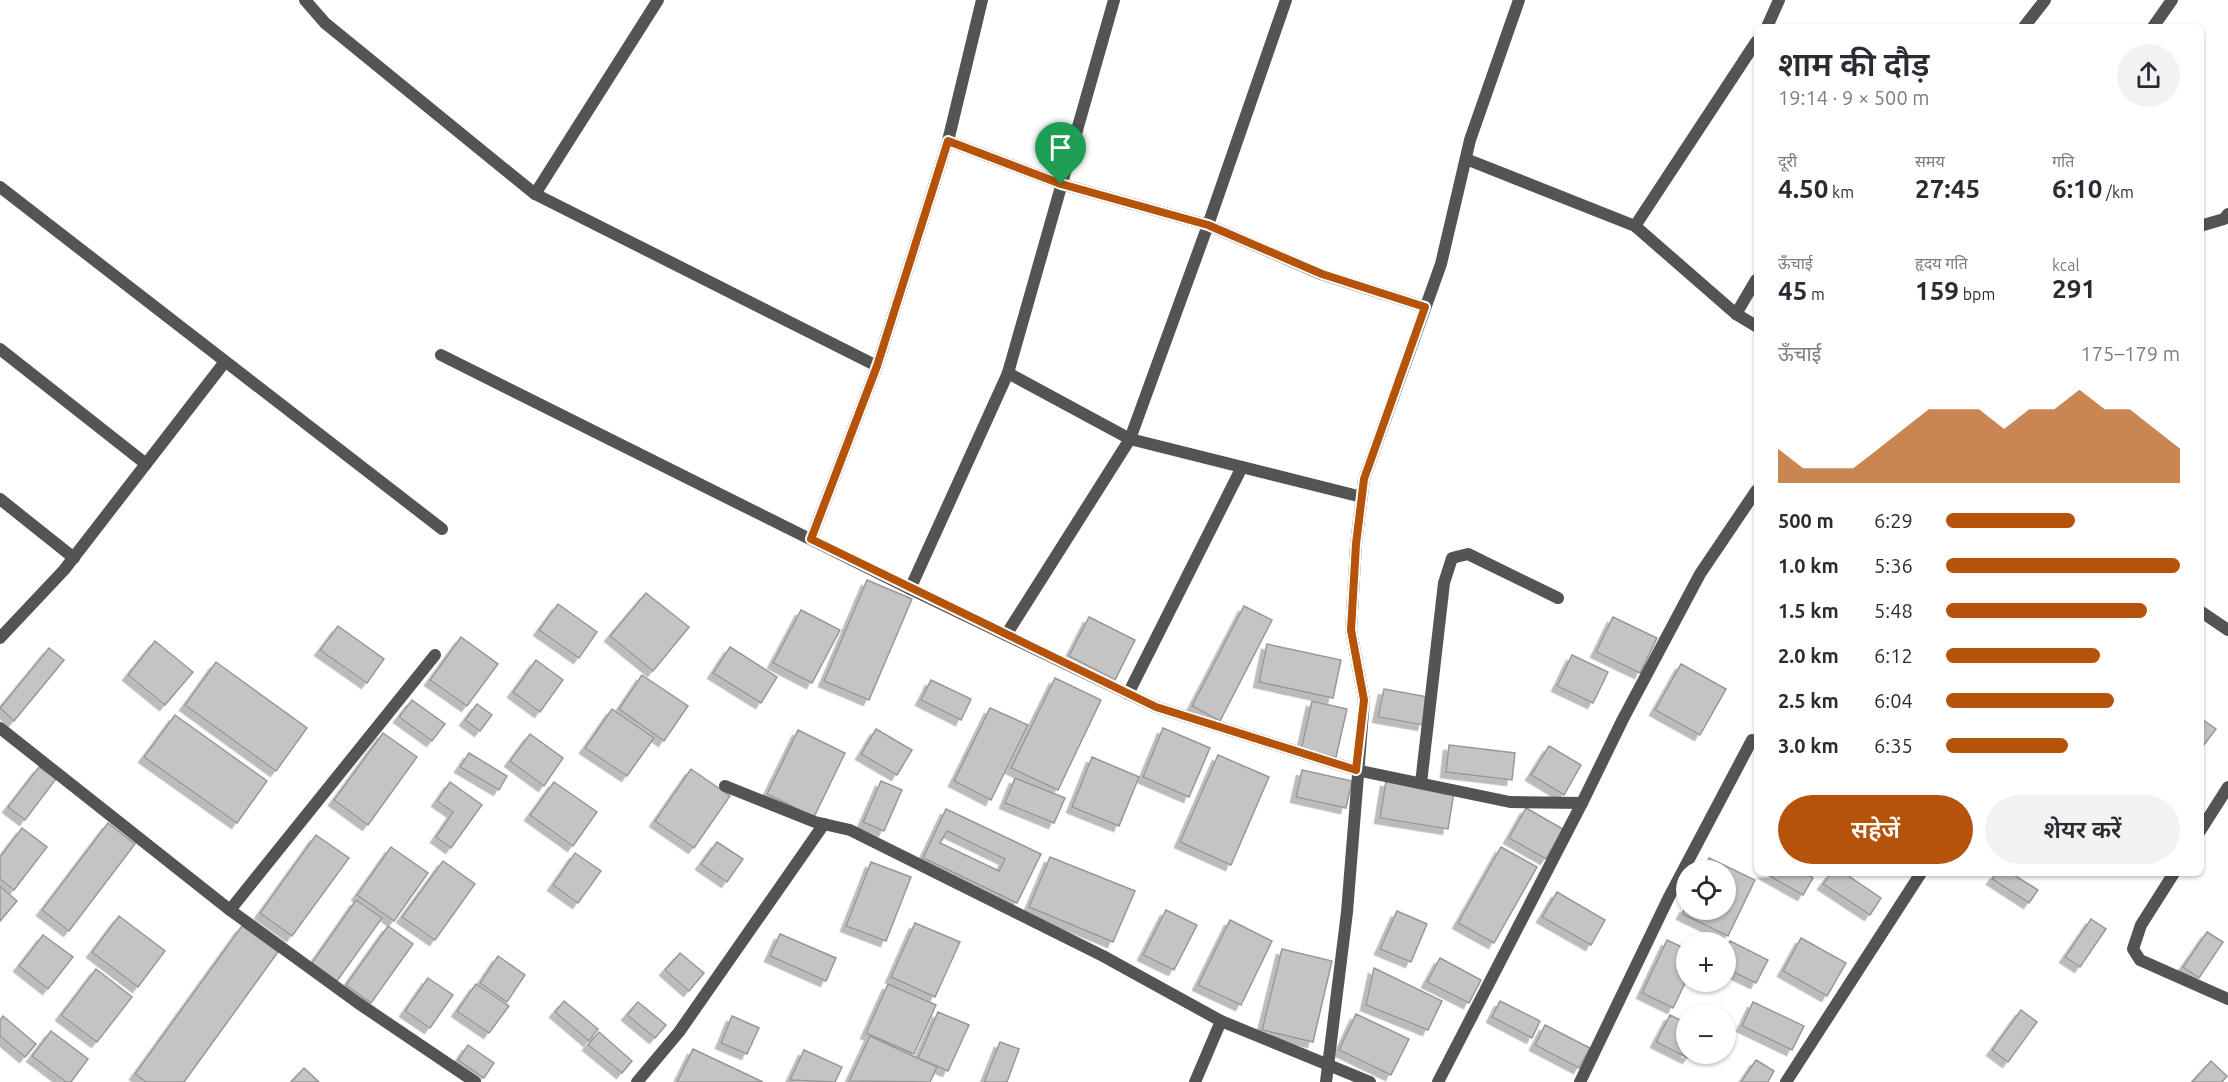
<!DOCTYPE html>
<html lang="hi">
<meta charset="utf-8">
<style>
:root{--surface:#fff;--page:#f2f2f3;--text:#2b2b33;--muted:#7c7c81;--accent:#b45309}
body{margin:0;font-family:Ubuntu,"Noto Sans Devanagari",sans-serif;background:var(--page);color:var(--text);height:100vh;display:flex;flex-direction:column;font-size:22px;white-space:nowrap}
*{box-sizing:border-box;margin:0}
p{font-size:20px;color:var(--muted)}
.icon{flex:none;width:33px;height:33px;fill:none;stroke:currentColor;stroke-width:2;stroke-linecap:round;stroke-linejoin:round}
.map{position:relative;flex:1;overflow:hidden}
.sheet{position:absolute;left:1754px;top:24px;width:450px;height:852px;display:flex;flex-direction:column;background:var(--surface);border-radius:9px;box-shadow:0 2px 4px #0004}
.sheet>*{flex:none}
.controls{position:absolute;left:1676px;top:860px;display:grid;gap:12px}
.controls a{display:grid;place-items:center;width:60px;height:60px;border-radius:50%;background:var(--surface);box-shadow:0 2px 4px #0004;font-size:30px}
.pin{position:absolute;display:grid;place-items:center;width:51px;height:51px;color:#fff;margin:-62px -26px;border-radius:50% 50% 50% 0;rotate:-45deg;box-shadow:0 0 6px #0007}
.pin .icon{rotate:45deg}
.round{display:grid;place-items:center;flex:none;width:63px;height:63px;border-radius:32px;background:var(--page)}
.headline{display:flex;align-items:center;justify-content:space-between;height:102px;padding:0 24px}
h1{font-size:33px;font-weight:600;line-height:45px}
.metrics{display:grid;grid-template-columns:repeat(3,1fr);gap:9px;height:102px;padding:6px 24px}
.metrics div{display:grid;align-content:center}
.metrics b{font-size:26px;font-weight:600}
.metrics small{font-size:16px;font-weight:400}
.metrics p{font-size:16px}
.chart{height:168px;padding:12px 24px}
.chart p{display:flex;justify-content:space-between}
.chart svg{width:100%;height:108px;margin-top:6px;fill:var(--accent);opacity:.7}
.action{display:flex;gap:12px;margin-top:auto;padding:12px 24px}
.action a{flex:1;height:69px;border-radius:36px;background:var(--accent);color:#fff;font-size:24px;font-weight:600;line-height:69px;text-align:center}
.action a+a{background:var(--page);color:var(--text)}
ul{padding:0 24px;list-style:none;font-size:20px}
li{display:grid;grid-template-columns:96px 72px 1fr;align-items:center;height:45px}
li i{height:15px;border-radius:8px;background:var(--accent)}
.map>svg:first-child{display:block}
.building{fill:#c4c4c4;stroke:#989898;stroke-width:1.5;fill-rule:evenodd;filter:url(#shadow)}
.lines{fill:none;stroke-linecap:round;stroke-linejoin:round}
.street{stroke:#545454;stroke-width:12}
.route-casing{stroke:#fff;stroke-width:12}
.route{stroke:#b45309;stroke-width:8}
</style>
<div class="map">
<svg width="2228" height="1082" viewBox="0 0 2228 1082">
<defs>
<filter id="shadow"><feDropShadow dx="-5.5" dy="5.5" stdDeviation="0" flood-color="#0004"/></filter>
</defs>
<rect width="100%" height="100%" fill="#fff"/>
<g class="building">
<polygon points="867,580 912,599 869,700 824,681"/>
<polygon points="646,593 689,627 653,671 610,636"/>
<polygon points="558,604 597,632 579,658 539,630"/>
<polygon points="1244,606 1272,620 1220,721 1192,706"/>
<polygon points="801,610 840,630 812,683 773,663"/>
<polygon points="1089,617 1135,640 1115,680 1069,656"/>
<polygon points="1613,617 1657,638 1640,673 1596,652"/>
<polygon points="338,626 384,659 367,683 320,650"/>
<polygon points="461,637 498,664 467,706 430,680"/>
<polygon points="155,641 193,672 165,705 128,675"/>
<polygon points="1267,644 1341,660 1333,698 1259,682"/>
<polygon points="730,647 777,677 761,703 713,673"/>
<polygon points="49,648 64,660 14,721 0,708"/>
<polygon points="1572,655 1608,672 1593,703 1557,686"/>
<polygon points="536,660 563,680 540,712 513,692"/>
<polygon points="216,662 307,728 276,771 185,705"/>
<polygon points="1681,664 1726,689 1700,735 1655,710"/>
<polygon points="642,675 688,706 664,741 619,709"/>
<polygon points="1055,678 1101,700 1058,790 1011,768"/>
<polygon points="931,680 971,699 961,720 921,700"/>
<polygon points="1384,689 1428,697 1423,725 1378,717"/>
<polygon points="412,700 445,724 432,741 399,717"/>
<polygon points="1312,701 1347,709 1336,757 1301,750"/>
<polygon points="477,704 492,715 480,731 465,720"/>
<polygon points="990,708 1028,725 991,800 954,781"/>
<polygon points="612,709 654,738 627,776 585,748"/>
<polygon points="175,715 267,781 237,823 144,757"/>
<polygon points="2200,718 2216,729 2200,750"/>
<polygon points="1163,728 1210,748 1189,797 1143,777"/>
<polygon points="876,729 912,750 897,775 861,754"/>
<polygon points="798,730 845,753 814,817 767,794"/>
<polygon points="383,733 417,757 368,825 334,800"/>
<polygon points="530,734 563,758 544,786 510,761"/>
<polygon points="1449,745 1515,753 1512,780 1446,772"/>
<polygon points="1549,746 1581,765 1564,795 1531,775"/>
<polygon points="469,753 507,776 499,790 460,767"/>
<polygon points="1218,755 1269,777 1231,865 1180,842"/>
<polygon points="1092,757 1139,777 1119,826 1072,807"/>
<polygon points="39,767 56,779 25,820 8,807"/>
<polygon points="691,769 730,796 694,848 655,821"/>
<polygon points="1302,770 1352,781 1346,808 1296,797"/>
<polygon points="1015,778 1065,798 1054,823 1005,803"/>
<polygon points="881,781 902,790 884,831 863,822"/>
<polygon points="1386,781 1454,792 1448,829 1380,818"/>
<polygon points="450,782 482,805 451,848 436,837 453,812 437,801"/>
<polygon points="554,782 597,812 573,846 530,815"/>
<polygon points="1526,808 1563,829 1546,859 1509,838"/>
<path d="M946,809l95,45 -24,49 -94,-45zM947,831l58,28 -6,12 -59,-28z"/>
<polygon points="108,823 135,844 69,931 42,910"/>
<polygon points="22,828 47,847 14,890 0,879 0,857"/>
<polygon points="316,835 349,858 292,936 260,913"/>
<polygon points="717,842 743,859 727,882 701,864"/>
<polygon points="391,847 428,873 394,921 357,895"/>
<polygon points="1501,847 1537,867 1494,943 1458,923"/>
<polygon points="575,853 601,871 578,903 553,885"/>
<polygon points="1050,857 1135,891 1113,942 1029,907"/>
<polygon points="1709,858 1755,880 1728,936 1682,914 1686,906 1686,909 1725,909 1725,870 1703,870"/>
<polygon points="443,861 475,884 435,940 402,917"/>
<polygon points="871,862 911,877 886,941 846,926"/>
<polygon points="1764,873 1805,873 1813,878 1803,895"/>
<polygon points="1831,873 1844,873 1881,898 1870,915 1823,884"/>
<polygon points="1996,873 2011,873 2038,890 2029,903 1992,879"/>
<polygon points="0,886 17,901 0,921"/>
<polygon points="1557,892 1605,920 1591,945 1542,917"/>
<polygon points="356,900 382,918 337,981 312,963"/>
<polygon points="1166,910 1197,925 1174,970 1143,955"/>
<polygon points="1397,911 1427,924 1411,962 1380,949"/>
<polygon points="119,916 165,951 138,987 92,952"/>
<polygon points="2091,919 2106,929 2080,967 2065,957"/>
<polygon points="1230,920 1272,941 1241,1005 1198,985"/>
<polygon points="915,923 960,942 935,997 891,977"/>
<polygon points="242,926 278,952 184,1082 146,1082 135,1074"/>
<polygon points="388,926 413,944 371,1003 346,985"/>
<polygon points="2207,932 2223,942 2199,978 2183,967"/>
<polygon points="780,934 836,958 826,981 770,956"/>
<polygon points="43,935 73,957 48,989 19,966"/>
<polygon points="1801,938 1846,963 1827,996 1783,971"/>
<polygon points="1667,940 1686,949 1686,981 1673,1008 1642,993"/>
<polygon points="1730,941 1768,960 1756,983 1725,968 1725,951"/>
<polygon points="1282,949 1332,961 1313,1042 1262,1030"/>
<polygon points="680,953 704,973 689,991 665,970"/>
<polygon points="498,956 525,975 507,1002 480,983"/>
<polygon points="1440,958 1481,980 1469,1003 1427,982"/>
<polygon points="1374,968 1442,1001 1428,1030 1366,1005"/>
<polygon points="96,969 132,997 97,1042 61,1015"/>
<polygon points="428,978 453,995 430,1028 405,1011"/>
<polygon points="476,984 509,1006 489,1033 457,1011"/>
<polygon points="888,984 936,1005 914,1054 866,1033"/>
<polygon points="564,1001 598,1029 589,1041 555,1012"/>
<polygon points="1500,1001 1540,1021 1532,1038 1492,1017"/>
<polygon points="638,1002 666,1025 655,1038 627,1015"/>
<polygon points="1753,1002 1804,1026 1792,1050 1742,1026"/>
<polygon points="2021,1010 2037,1022 2008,1062 1992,1050"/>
<polygon points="938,1012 969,1025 948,1071 918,1058"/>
<polygon points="1356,1014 1409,1039 1391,1075 1339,1050"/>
<polygon points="1670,1015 1686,1023 1686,1053 1691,1053 1688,1058 1656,1042"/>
<polygon points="3,1016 36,1044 25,1057 0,1036 0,1020"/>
<polygon points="732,1016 759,1028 747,1054 721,1043"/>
<polygon points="1545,1025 1590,1048 1579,1068 1535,1045"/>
<polygon points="51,1031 88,1059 71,1082 66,1082 32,1056"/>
<polygon points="599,1032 632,1061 622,1073 588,1045"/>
<polygon points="870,1036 937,1067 930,1082 849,1081"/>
<polygon points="1000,1042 1019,1049 1007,1082 984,1082"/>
<polygon points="468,1045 494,1063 484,1078 458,1060"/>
<polygon points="693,1049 763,1082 677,1082"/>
<polygon points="804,1050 842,1067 835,1082 790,1080"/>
<polygon points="1756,1060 1774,1071 1768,1082 1741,1082"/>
<polygon points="2211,1061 2227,1076 2222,1082 2192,1082"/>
<polygon points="304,1068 319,1082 291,1082"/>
</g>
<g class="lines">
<g class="street">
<polyline points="305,0 325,23 535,194 658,0"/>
<polyline points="1114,0 1008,373 1130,439 1208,225 1286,0"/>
<polyline points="1767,27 1779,0"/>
<polyline points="2024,27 2045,0"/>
<polyline points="2153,27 2172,0"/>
<polyline points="948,141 1061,184 1208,225 1321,274 1425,307"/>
<polyline points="1466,159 1635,226 1736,314 1756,326"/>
<polyline points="0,187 442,529"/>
<polyline points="535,194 877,366"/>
<polyline points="1635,226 1756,42"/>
<polyline points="2200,226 2224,219 2228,214"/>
<polyline points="1736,314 1756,280"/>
<polyline points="0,349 146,464"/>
<polyline points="441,355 910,589 1156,707 1356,770 1510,802 1582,803 1623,719 1700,574 1756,491"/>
<polyline points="0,499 74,558"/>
<polyline points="811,539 877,366 948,141 982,0"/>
<polyline points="910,589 1008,373"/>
<polyline points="2200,611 2228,630"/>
<polyline points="1006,635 1130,439 1362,497"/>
<polyline points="0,638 64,570 224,363"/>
<polyline points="1128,694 1242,467"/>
<polyline points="0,728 230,910 358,1003 475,1082"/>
<polyline points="1421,783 1444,583 1452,558 1468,554 1558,598"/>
<polyline points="725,786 815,822 850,830 1103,956 1221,1021 1370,1082"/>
<polyline points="2200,831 2228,787"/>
<polyline points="2174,873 2141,925 2133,949 2140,960 2228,999"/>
<polyline points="230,910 435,655"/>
<polyline points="637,1082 679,1032 824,824"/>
<polyline points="1195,1082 1221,1021"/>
<polyline points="1326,1082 1347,912 1364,700 1351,630 1356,544 1364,479 1441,264 1470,140 1519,0"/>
<polyline points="1438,1082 1582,803"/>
<polyline points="1580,1082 1669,897 1752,740"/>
<polyline points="1786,1082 1921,873"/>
</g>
</g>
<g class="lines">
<g class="route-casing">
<polygon id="route" points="948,141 1061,184 1208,225 1322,274 1425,307 1364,479 1356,544 1351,630 1364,700 1356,770 1156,707 811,539 877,366"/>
</g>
<use href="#route" class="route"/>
</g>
</svg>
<div class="controls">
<a><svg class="icon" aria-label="locate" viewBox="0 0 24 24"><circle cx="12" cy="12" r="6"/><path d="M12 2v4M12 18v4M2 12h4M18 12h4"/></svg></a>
<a>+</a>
<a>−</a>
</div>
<div class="pin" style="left:1061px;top:184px;background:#1e9e55"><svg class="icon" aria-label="arrive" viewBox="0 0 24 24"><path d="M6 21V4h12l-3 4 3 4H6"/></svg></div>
<section class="sheet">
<div class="headline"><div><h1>शाम की दौड़</h1><p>19:14 · 9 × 500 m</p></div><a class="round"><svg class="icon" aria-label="share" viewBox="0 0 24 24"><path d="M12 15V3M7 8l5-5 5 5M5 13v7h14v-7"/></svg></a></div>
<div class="metrics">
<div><p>दूरी</p><b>4.50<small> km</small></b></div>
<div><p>समय</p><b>27:45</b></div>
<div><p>गति</p><b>6:10<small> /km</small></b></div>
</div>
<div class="metrics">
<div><p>ऊँचाई</p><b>45<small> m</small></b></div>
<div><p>हृदय गति</p><b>159<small> bpm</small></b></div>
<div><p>kcal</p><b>291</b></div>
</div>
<div class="chart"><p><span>ऊँचाई</span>175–179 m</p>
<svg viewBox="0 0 160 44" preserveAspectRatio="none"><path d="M0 44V30L10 38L20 38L30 38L40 30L50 22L60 14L70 14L80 14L90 22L100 14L110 14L120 6L130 14L140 14L150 22L160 30V44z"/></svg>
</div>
<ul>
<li><b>500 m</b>6:29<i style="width:55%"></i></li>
<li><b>1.0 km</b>5:36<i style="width:100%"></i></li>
<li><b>1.5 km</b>5:48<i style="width:86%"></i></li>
<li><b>2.0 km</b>6:12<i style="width:66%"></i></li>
<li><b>2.5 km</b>6:04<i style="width:72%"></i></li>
<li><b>3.0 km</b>6:35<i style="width:52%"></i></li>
</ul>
<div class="action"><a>सहेजें</a><a>शेयर करें</a></div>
</section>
</div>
